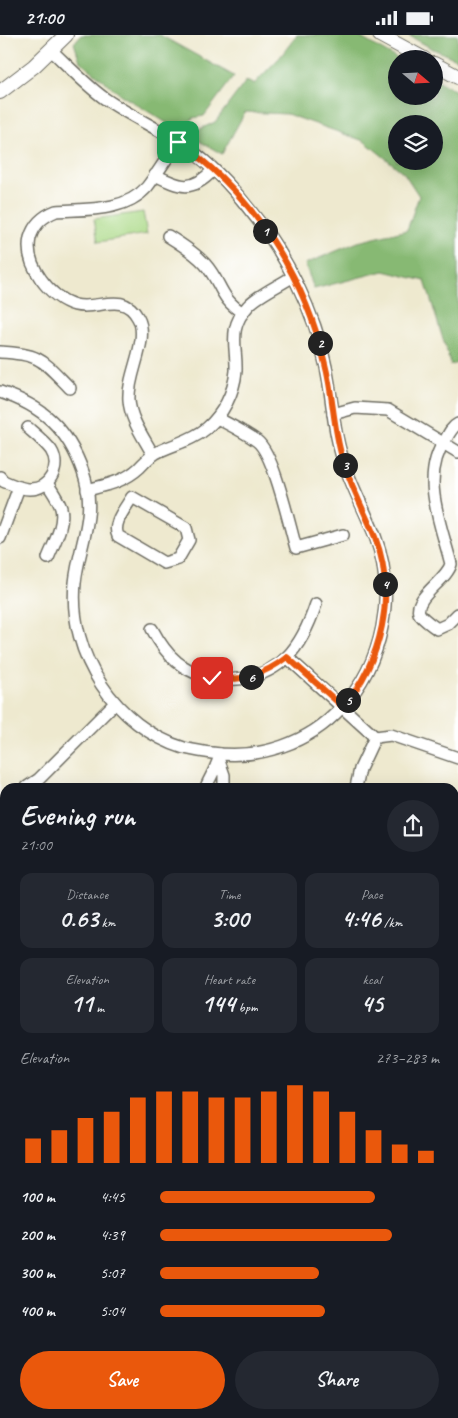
<!DOCTYPE html>
<meta charset="utf-8">
<style>
:root{--surface:#171b24;--page:#242831;--text:#f1f3f6;--muted:#9ea1a6;--accent:#ea580c}
body{margin:0;font-family:Caveat,sans-serif;background:var(--page);color:var(--text);height:100vh;display:flex;flex-direction:column;font-size:19px;white-space:nowrap}
*{box-sizing:border-box;margin:0}
p{font-size:16px;color:var(--muted)}
.icon{flex:none;width:28px;height:28px;fill:none;stroke:currentColor;stroke-width:2;stroke-linecap:round;stroke-linejoin:round}
.map{position:relative;flex:1;overflow:hidden}
.sheet{position:absolute;left:0px;top:748px;width:459px;height:636px;display:flex;flex-direction:column;background:var(--surface);border-radius:15px 15px 0 0;box-shadow:0 5px 20px #0002}
.sheet>*{flex:none}
.needle{width:32px;rotate:109deg}
.tools{position:absolute;left:388px;top:15px;display:grid;gap:10px}
.tools a{display:grid;place-items:center;width:55px;height:55px;border-radius:50%;background:var(--surface);box-shadow:0 5px 20px #0002;font-size:25px}
.pin{position:absolute;display:grid;place-items:center;width:42px;height:42px;color:#fff;margin:-21px;border-radius:10px;box-shadow:0 2px 8px #0006}
.km{position:absolute;width:25px;height:25px;margin:-12px;border-radius:50%;background:#222;color:#fff;font-size:14px;line-height:25px;text-align:center}
.round{display:grid;place-items:center;flex:none;width:52px;height:52px;border-radius:26px;background:var(--page)}
.headline{display:flex;align-items:center;justify-content:space-between;height:85px;padding:0 20px}
h1{font-size:28px;font-weight:600;line-height:38px}
.stats{display:grid;grid-template-columns:repeat(3,1fr);gap:8px;height:85px;padding:5px 20px}
.stats div{display:grid;align-content:center;border-radius:12px;background:var(--page);text-align:center}
.stats b{font-size:25px;font-weight:600}
.stats small{font-size:14px;font-weight:400}
.stats p{font-size:14px}
.chart{height:140px;padding:10px 20px}
.chart p{display:flex;justify-content:space-between}
.chart svg{width:100%;height:90px;margin-top:5px;stroke:var(--accent);stroke-width:6}
.primary-button{display:flex;gap:10px;margin-top:auto;padding:10px 20px}
.primary-button a{flex:1;height:58px;border-radius:30px;background:var(--accent);color:#fff;font-size:20px;font-weight:600;line-height:58px;text-align:center}
.primary-button a+a{background:var(--page);color:var(--text)}
ul{padding:0 20px;list-style:none;font-size:16px}
li{display:grid;grid-template-columns:80px 60px 1fr;align-items:center;height:38px}
li i{height:12px;border-radius:6px;background:var(--accent)}
.status{display:flex;justify-content:space-between;align-items:center;height:35px;padding:0 25px;background:var(--surface);direction:ltr}
.status svg{height:14px;fill:currentColor}
.map>svg:first-child{display:block}
.green{fill:#aad986;stroke:#6a8258}
.forest{fill:#87b973;stroke:#59724f;fill-rule:evenodd}
.lines{fill:none;stroke-linecap:round;stroke-linejoin:round}
.stream{stroke:#5ac3d7;stroke-width:2.5}
.minor-casing{stroke:#6f6e64;stroke-width:14}
.major-casing{stroke:#6f6e64;stroke-width:16}
.minor{stroke:#fff;stroke-width:11}
.major{stroke:#fff;stroke-width:14}
.route-casing{stroke:#fff;stroke-width:10}
.route{stroke:#ea580c;stroke-width:6}
</style>
<div class="status"><b>21:00</b><svg viewBox="0 0 49 12"><path d="M0 12V9h3v3zM5 12V6h3v6zM10 12V3h3v9zM15 12V0h3v12zM26 1h20v11H26zM47 4h2v5h-2z"/></svg></div>
<div class="map">
<svg width="458" height="1383" viewBox="0 0 458 1383">
<rect width="100%" height="100%" fill="#fff"/>
<filter id="ink" filterUnits="userSpaceOnUse"><feTurbulence type="fractalNoise" baseFrequency=".02" numOctaves="2"/><feDisplacementMap in="SourceGraphic" scale="10" xChannelSelector="R" yChannelSelector="G"/><feConvolveMatrix kernelMatrix="1 2 1 2 8 2 1 2 1" color-interpolation-filters="sRGB"/></filter>
<filter id="wash" filterUnits="userSpaceOnUse"><feTurbulence type="fractalNoise" baseFrequency=".0096" numOctaves="4" result="noise"/><feDisplacementMap in="SourceGraphic" scale="20" xChannelSelector="R" yChannelSelector="G"/><feGaussianBlur stdDeviation="1.12" result="paint"/><feColorMatrix in="noise" values="0 0 0 0 0 0 0 0 0 0 0 0 0 0 0 0 0 1.4 0 .05"/><feComposite in="paint" operator="in"/></filter>
<g filter="url(#wash)">
<rect width="100%" height="100%" fill="#eee9cf"/>
<polygon class="green" points="143,177 147,199 98,207 94,184"/>
<g class="forest">
<polygon points="81,0 160,0 234,41 204,81 193,83 180,96 121,60 80,26 74,8"/>
<path d="M297,0h59l42,24h-2v37h38v-17l24,13v271l-7,2 -26,-84 -41,-10 -70,18 -9,-25 53,-22 49,-12 12,-34 -15,-23 -40,-32 -77,-27 -42,-2 -23,42 -28,-16 4,-8 17,-8 31,-41 8,3 26,-27zM396,89h38v37h-38z"/>
<polygon points="408,0 458,0 458,25 431,13"/>
<polygon points="454,929 458,929 458,1383 0,1383 0,1220 5,1216 5,1379 454,1379"/>
</g>
<g class="lines">
<g class="stream">
<polyline points="454,1045 458,1043"/>
<polyline points="62,1383 62,1379"/>
</g>
</g>
</g>
<g filter="url(#ink)">
<g class="lines">
<g class="minor-casing">
<g id="minor">
<path d="M155,140c25,12 37,18 58,-5"/>
<path d="M168,201c13,8 27,17 37,28 17,19 14,34 38,49"/>
<path d="M0,317c41,2 42,8 70,36"/>
<path d="M0,357c43,14 68,37 83,80 15,43 -4,71 -8,111 -7,72 41,144 109,165 9,2 19,4 28,5 47,7 97,-10 129,-45 42,-44 56,-114 34,-172 -13,-33 -31,-63 -38,-99 -5,-23 -6,-47 -11,-70 -11,-55 -41,-115 -77,-158 -17,-22 -37,-44 -60,-60 -27,-19 -58,-32 -85,-51 -19,-14 -36,-32 -53,-48"/>
<polyline points="333,379 355,373 388,375 458,417"/>
<path d="M217,383c13,7 28,14 40,23 17,13 32,83 39,107l47,-13"/>
<path d="M458,389c-6,3 -9,9 -12,15 -27,37 -5,85 5,125 -4,16 -37,33 -32,49 3,6 13,12 18,16l11,-5 10,-10"/>
<path d="M153,420c-9,-17 -23,-36 -24,-55 -2,-26 21,-60 9,-82 -15,-28 -41,-7 -63,-13 -25,-7 -51,-40 -45,-67 4,-14 13,-22 26,-27 30,-2 69,1 91,-24 11,-14 20,-30 31,-45"/>
<path d="M0,442l3,4c8,3 17,8 26,8 20,1 33,-22 22,-39 -6,-8 -16,-16 -23,-22"/>
<path d="M47,448c5,8 11,16 14,25 4,16 -7,35 -13,50"/>
<path d="M87,455c19,-5 37,-8 52,-22 6,-6 10,-11 17,-15 17,-9 36,-12 51,-25 16,-14 27,-35 29,-57 1,-25 -9,-42 12,-65 8,-10 32,-21 44,-29"/>
<path d="M132,462l54,31 3,12 -11,19 -14,4 -46,-27c-6,-13 7,-27 14,-39z"/>
<polyline points="0,503 19,452"/>
<path d="M152,594c7,13 14,24 25,33 32,25 81,23 110,-5 14,-14 23,-35 29,-53"/>
<polyline points="287,622 375,702"/>
<polyline points="219,726 224,740 224,752"/>
<polyline points="27,752 39,744 115,668"/>
<path d="M206,752c4,-10 12,-21 14,-33"/>
<polyline points="356,752 360,734 375,702 391,700 458,723"/>
<polyline points="0,770 5,767"/>
<polyline points="0,799 5,810"/>
<polyline points="454,878 458,878"/>
<polyline points="0,1130 5,1131"/>
</g>
</g>
<g class="major-casing">
<g id="major">
<polyline points="380,0 424,24"/>
<polyline points="434,29 458,42"/>
<polyline points="0,57 34,31 66,0"/>
</g>
</g>
<use href="#minor" class="minor"/>
<use href="#major" class="major"/>
</g>
</g>
<g class="lines" filter="url(#ink)">
<g class="route-casing">
<path id="route" d="M178,107c74,50 127,135 147,222 8,30 8,62 17,93 8,28 22,53 33,80 22,57 7,124 -32,170l-56,-50c-23,18 -46,25 -75,21"/>
</g>
<use href="#route" class="route"/>
</g>
</svg>
<div class="tools">
<a><svg class="needle" viewBox="-14 -14 28 28"><path d="M0-13l5 13h-10z" fill="#e53935"/><path d="M0 13l5-13h-10z" fill="#9ea1a6"/></svg></a>
<a><svg class="icon" aria-label="layers" viewBox="0 0 24 24"><path d="M12 4l9 5-9 5-9-5zM3 14l9 5 9-5"/></svg></a>
</div>
<div class="pin" style="left:178px;top:107px;background:#1e9e55"><svg class="icon" aria-label="arrive" viewBox="0 0 24 24"><path d="M6 21V4h12l-3 4 3 4H6"/></svg></div>
<div class="pin" style="left:212px;top:643px;background:#d93025"><svg class="icon" aria-label="check" viewBox="0 0 24 24"><path d="M5 12l5 5 9-10"/></svg></div>
<b class="km" style="left:265px;top:196px">1</b>
<b class="km" style="left:320px;top:308px">2</b>
<b class="km" style="left:345px;top:430px">3</b>
<b class="km" style="left:385px;top:549px">4</b>
<b class="km" style="left:348px;top:665px">5</b>
<b class="km" style="left:251px;top:642px">6</b>
<section class="sheet">
<div class="headline"><div><h1>Evening run</h1><p>21:00</p></div><a class="round"><svg class="icon" aria-label="share" viewBox="0 0 24 24"><path d="M12 15V3M7 8l5-5 5 5M5 13v7h14v-7"/></svg></a></div>
<div class="stats">
<div><p>Distance</p><b>0.63<small> km</small></b></div>
<div><p>Time</p><b>3:00</b></div>
<div><p>Pace</p><b>4:46<small> /km</small></b></div>
</div>
<div class="stats">
<div><p>Elevation</p><b>11<small> m</small></b></div>
<div><p>Heart rate</p><b>144<small> bpm</small></b></div>
<div><p>kcal</p><b>45</b></div>
</div>
<div class="chart"><p><span>Elevation</span>273–283 m</p>
<svg viewBox="0 0 160 44" preserveAspectRatio="none"><path d="M5 44V32M15 44V28M25 44V22M35 44V19M45 44V12M55 44V9M65 44V9M75 44V12M85 44V12M95 44V9M105 44V6M115 44V9M125 44V19M135 44V28M145 44V35M155 44V38"/></svg>
</div>
<ul>
<li><b>100 m</b>4:45<i style="width:77%"></i></li>
<li><b>200 m</b>4:39<i style="width:83%"></i></li>
<li><b>300 m</b>5:07<i style="width:57%"></i></li>
<li><b>400 m</b>5:04<i style="width:59%"></i></li>
</ul>
<div class="primary-button"><a>Save</a><a>Share</a></div>
</section>
</div>
